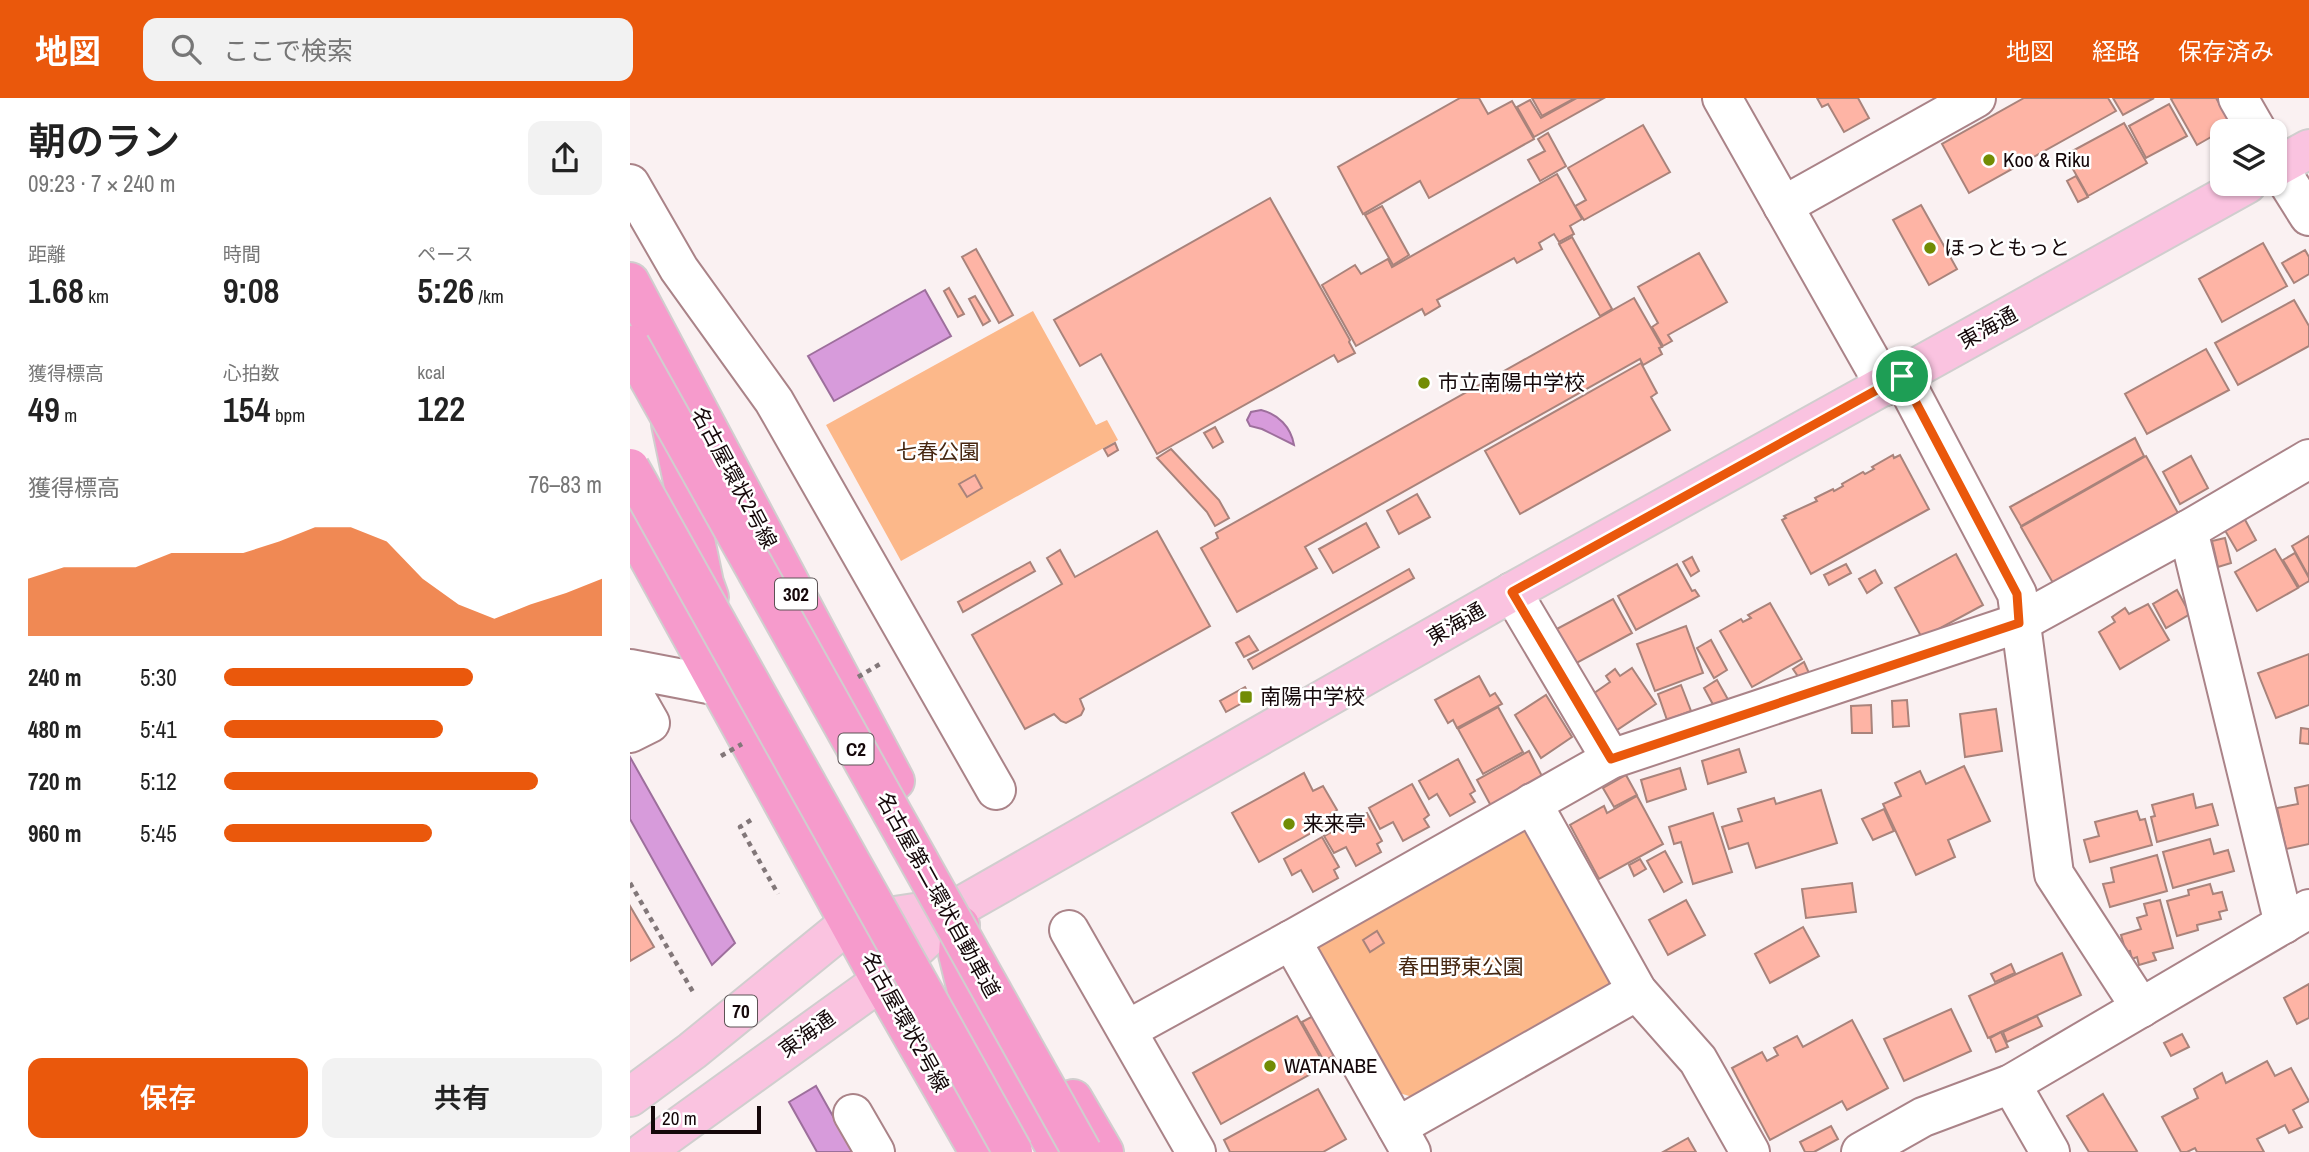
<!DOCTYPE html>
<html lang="ja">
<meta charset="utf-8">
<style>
:root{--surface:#fff;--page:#f2f2f2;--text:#222;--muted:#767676;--accent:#ea580c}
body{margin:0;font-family:"Archivo Narrow","Noto Sans JP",sans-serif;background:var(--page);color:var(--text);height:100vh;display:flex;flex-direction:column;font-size:26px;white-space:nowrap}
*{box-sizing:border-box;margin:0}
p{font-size:23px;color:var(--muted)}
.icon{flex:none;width:38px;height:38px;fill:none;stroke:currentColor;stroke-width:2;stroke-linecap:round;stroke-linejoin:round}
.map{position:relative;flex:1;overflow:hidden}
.panel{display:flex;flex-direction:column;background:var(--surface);width:630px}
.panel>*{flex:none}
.buttons{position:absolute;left:1580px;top:21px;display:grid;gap:14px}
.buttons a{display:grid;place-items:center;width:77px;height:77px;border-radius:14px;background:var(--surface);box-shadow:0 2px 5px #0004;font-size:35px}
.scale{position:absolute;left:21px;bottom:18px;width:110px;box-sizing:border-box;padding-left:7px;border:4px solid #15080a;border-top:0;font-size:19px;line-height:24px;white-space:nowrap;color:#15080a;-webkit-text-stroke:5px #fff;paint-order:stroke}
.pin{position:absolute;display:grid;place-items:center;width:60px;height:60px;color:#fff;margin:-30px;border:4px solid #fff;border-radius:50%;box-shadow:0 2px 7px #0007}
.round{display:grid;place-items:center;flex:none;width:74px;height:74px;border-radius:14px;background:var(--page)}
.headline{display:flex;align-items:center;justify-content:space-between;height:119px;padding:0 28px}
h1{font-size:38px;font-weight:600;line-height:52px}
.figures{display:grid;grid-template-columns:repeat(3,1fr);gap:10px;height:119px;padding:7px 28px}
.figures div{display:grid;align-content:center}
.figures b{font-size:35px;font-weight:600}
.figures small{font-size:19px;font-weight:400}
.figures p{font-size:19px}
.chart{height:196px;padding:14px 28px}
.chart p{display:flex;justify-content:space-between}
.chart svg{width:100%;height:126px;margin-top:7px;fill:var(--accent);opacity:.7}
.button{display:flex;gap:14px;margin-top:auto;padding:14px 28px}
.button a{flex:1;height:80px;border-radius:14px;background:var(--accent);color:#fff;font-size:28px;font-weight:600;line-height:80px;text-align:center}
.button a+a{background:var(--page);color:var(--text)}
ul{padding:0 28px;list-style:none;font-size:23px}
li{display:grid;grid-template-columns:112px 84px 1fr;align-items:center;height:52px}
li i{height:18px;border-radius:9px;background:var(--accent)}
header{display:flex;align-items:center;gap:42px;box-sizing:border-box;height:98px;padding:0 35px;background:var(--accent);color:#fff}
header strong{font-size:33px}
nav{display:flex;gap:38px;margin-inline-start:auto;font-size:24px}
.search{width:490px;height:63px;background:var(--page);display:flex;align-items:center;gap:18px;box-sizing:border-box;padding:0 24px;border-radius:14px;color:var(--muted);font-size:26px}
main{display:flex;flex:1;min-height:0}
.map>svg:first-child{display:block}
.green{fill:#fcb88a}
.water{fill:#d79bdb;stroke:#9d6f9c;stroke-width:2}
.building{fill:#feb4a5;stroke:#a9837b;stroke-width:2}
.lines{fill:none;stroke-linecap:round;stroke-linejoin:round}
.minor-casing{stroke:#aa8388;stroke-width:42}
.major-casing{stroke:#d0cece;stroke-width:42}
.highway-casing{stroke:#d0cece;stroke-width:42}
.path{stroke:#827779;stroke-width:4.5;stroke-dasharray:5 5;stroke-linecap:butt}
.minor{stroke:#fff;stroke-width:38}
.major{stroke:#fac3e0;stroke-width:38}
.highway{stroke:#f69bcc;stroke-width:38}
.highway-bridge-casing{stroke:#d0cece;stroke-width:42;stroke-linecap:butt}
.path-bridge{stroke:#827779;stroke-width:4.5;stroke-dasharray:5 5;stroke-linecap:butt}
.highway-bridge{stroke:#f69bcc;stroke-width:38}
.route-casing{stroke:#fff;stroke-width:14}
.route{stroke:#ea580c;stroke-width:9}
.poi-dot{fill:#728c04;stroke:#fff;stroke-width:2.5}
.labels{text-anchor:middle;stroke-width:5;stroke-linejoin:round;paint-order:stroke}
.shield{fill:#fff;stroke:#5b5254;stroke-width:2}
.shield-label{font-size:19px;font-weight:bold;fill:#15080a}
.poi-label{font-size:21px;fill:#15080a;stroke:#fff;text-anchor:start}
.street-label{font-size:21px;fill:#15080a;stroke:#fff}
.park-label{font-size:21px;fill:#462711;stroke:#fff}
</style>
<header>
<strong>地図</strong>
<div class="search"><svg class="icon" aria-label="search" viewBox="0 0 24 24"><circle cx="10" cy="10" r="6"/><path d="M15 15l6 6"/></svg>ここで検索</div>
<nav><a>地図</a><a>経路</a><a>保存済み</a></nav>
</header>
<main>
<section class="panel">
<div class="headline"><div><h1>朝のラン</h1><p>09:23 · 7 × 240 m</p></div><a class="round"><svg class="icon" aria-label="share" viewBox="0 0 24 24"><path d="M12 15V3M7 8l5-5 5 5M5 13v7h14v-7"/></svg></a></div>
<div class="figures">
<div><p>距離</p><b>1.68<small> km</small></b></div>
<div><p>時間</p><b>9:08</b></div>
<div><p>ペース</p><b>5:26<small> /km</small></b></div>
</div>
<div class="figures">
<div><p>獲得標高</p><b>49<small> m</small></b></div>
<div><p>心拍数</p><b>154<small> bpm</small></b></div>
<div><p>kcal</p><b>122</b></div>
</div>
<div class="chart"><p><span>獲得標高</span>76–83 m</p>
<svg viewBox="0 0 160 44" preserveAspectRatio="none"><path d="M0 44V24L10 20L20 20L30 20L40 15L50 15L60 15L70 11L80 6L90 6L100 11L110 24L120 33L130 38L140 33L150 29L160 24V44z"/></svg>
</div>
<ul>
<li><b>240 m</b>5:30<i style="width:66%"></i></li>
<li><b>480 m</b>5:41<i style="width:58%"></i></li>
<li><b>720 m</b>5:12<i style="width:83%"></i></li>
<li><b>960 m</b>5:45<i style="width:55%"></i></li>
</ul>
<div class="button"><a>保存</a><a>共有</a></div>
</section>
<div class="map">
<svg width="1679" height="1054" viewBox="0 0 1679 1054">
<rect width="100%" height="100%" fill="#faf1f2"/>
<g class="green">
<polygon points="403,213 466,327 477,322 488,342 271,463 196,327"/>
<polygon points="885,730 902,734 983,881 976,895 789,1001 766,994 686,855 691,841"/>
</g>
<g class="water">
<polygon points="295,192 321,238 204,303 178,258"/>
<path d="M631,312c17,4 30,17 33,35l-32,-16 -12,-3 -3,-6 4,-8z"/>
<polygon points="0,659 105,845 82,867 0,721"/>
<polygon points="186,988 223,1054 187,1054 159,1004"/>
</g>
<g class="building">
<polygon points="830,0 849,0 858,16 882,3 904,41 799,100 790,83 733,116 708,69"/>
<polygon points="902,0 945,0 912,18"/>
<polygon points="947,0 974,0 904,39 887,9 900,2 911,20"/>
<polygon points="1187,0 1228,0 1239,20 1214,34 1198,6 1192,9"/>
<polygon points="1394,0 1478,0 1486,13 1339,95 1312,46"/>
<polygon points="1483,0 1524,0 1493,17"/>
<polygon points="1543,0 1586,0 1600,24 1586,32 1588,35 1567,47 1541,1"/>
<polygon points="1539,6 1557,38 1516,60 1499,28"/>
<polygon points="1494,25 1517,65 1458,98 1435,57"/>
<polygon points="1013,27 1040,74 954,122 945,108 956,102 938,70"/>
<polygon points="918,35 936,68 910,83 898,62 915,53 908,41"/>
<polygon points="927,76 952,121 940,128 944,136 929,144 924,136 909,145 912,151 887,165 884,160 807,202 810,208 795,217 792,211 726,248 692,187 725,167 731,176 758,161 762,169"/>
<polygon points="1446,78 1458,99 1448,104 1437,83"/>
<polygon points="640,100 720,242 719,244 725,255 708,264 704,257 527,356 471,256 450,268 424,222"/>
<polygon points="1291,107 1327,171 1299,187 1263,122"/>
<polygon points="752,108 779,157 763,167 735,117"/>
<polygon points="942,139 982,211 970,218 929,146"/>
<polygon points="1633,145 1657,188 1592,224 1569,181"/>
<polygon points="346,151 383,217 369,225 332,159"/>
<polygon points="1675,152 1679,159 1679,176 1664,185 1652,165"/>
<polygon points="1069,155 1097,204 1038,237 1042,243 1033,248 1022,229 1028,225 1008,189"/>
<polygon points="319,190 334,216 328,219 314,193"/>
<polygon points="345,198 360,223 353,227 339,201"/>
<polygon points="1004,200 1032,249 1029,250 1032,256 1013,267 1010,261 675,449 687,470 607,514 571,450 588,440 586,435"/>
<polygon points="1664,202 1679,228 1679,248 1608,287 1585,245"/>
<polygon points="1576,251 1599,292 1517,336 1495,296"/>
<polygon points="1011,265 1027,295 1021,299 1040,332 890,416 855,353"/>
<polygon points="585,329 593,344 583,350 574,335"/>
<polygon points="1505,340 1514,358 1391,428 1380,409"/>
<polygon points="485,345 488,352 478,358 474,351"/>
<polygon points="541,351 589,402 599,420 585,428 577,414 527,360"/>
<polygon points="1263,357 1264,360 1270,357 1299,411 1181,476 1152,422 1156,420 1154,418 1187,403 1185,400 1203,391 1204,393 1213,388 1212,386 1233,374 1235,376 1244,371 1242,369"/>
<polygon points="1516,358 1548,415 1423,485 1391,429"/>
<polygon points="1561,358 1578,390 1550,406 1533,374"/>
<polygon points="345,377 352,390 337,399 329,386"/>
<polygon points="787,396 800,419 769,436 757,413"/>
<polygon points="1613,418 1626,442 1607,453 1593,429"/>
<polygon points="736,425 749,449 703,475 689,451"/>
<polygon points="527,433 580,528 450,601 454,611 451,617 436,625 431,623 424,616 395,631 342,537 432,486 417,460 430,452 445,479"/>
<polygon points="1679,438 1679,479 1662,448"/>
<polygon points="1595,440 1601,465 1588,469 1582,443"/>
<polygon points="1645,451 1668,490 1627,513 1605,474"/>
<polygon points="1665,455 1679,480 1679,483 1669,489 1653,462"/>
<polygon points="1326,456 1353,507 1292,540 1265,490"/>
<polygon points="1062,459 1069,473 1061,478 1053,464"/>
<polygon points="400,464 405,473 333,514 328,504"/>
<polygon points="1047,466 1062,493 1065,492 1069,498 1006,532 988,498"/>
<polygon points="1216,466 1221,475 1199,487 1194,477"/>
<polygon points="779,471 784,480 623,571 618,562"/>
<polygon points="1245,472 1252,485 1237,495 1229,481"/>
<polygon points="1547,492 1560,516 1536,530 1523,506"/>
<polygon points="983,501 1002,535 941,568 923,533"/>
<polygon points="1140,505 1172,561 1122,589 1090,533 1111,521 1113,524 1121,520 1118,517"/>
<polygon points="1518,506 1539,542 1490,571 1469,534 1485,524 1482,519 1495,510 1499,516"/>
<polygon points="1056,528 1073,575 1025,593 1007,546"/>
<polygon points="619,538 628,552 614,559 606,545"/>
<polygon points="1081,542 1097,572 1084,580 1067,550"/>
<polygon points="1679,556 1679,607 1646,620 1628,575"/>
<polygon points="1174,564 1179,575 1169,580 1163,571"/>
<polygon points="1002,570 1026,606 984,634 960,598 980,584 976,578 985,571 990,578"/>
<polygon points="849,578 860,598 865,595 872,606 827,630 823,622 818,625 805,602"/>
<polygon points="1087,582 1100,605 1086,612 1074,590"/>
<polygon points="1051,587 1061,613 1037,622 1028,596"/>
<polygon points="615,589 621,600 596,614 590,603"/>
<polygon points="916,597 942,639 911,660 885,617"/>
<polygon points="1277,602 1279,628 1263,629 1262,603"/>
<polygon points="1241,607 1242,635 1222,635 1221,608"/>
<polygon points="868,609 893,654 853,676 828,631"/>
<polygon points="1366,611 1372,653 1335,659 1330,616"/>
<polygon points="1671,630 1679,631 1679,646 1670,645"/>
<polygon points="1109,651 1116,674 1078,686 1072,663"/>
<polygon points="899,653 913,680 861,708 847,682"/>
<polygon points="828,661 845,693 840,696 845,704 820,718 807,696 799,701 789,683"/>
<polygon points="1334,668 1360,723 1318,742 1325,759 1286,777 1253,706 1271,698 1265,685 1290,673 1296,686"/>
<polygon points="1050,670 1056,691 1017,704 1011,682"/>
<polygon points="674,675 683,693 693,688 707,712 697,718 701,724 629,764 602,715"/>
<polygon points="996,677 1007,697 984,709 973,690"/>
<polygon points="782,686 799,717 794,721 799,729 773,743 763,724 750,731 739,710"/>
<polygon points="1679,687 1679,746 1656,751 1647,710 1668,706 1665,690"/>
<polygon points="1191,692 1207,745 1126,770 1118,745 1099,751 1092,729 1112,723 1108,711 1144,700 1146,706"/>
<polygon points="1563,696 1566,710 1582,706 1588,727 1527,744 1521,719 1525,718 1522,707"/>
<polygon points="1007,698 1033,746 969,781 940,727 974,708 977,715"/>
<polygon points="1254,711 1264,733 1243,742 1232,721"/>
<polygon points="1507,713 1510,722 1515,721 1522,747 1460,764 1454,742 1469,738 1465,724"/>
<polygon points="737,715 752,743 747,746 751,754 726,768 716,749 704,755 694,738"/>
<polygon points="1083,715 1102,774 1063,786 1051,744 1044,746 1039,729"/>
<polygon points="692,739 709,769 704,772 708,780 683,794 671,772 662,777 654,761"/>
<polygon points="1580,741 1584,756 1598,752 1604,773 1543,790 1533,754"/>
<polygon points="1035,753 1052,784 1034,794 1017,763"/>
<polygon points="1527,757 1537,793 1480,809 1473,786 1484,784 1481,770"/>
<polygon points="1010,761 1016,771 1004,778 999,767"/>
<polygon points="1222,785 1226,814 1176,820 1172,791"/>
<polygon points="1580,786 1583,796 1592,794 1597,812 1589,814 1591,821 1567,827 1568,832 1547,838 1537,803 1559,797 1558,792"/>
<polygon points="1056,802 1075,837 1038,857 1019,822"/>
<polygon points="1530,802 1543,850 1523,855 1526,862 1509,867 1507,859 1502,861 1500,853 1496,854 1491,837 1511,831 1507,820 1517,817 1514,806"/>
<polygon points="0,808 24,849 0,863"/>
<polygon points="1173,829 1189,858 1140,885 1125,856"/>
<polygon points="747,833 754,845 740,854 733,842"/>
<polygon points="1432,855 1451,897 1358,940 1339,898"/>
<polygon points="1381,866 1385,875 1365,884 1361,876"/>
<polygon points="1679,886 1679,920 1667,926 1654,900"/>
<polygon points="1321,911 1341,953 1274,983 1254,941"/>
<polygon points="667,918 695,968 591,1026 563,975"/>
<polygon points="683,918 705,957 694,963 672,924"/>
<polygon points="1407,918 1412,928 1377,944 1373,934"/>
<polygon points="1222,922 1258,990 1217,1012 1212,1003 1140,1042 1102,970 1132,954 1137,963 1148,957 1144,950 1167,938 1173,949"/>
<polygon points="1371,934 1378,949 1366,954 1360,940"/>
<polygon points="1552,936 1559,949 1541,958 1534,945"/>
<polygon points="1637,963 1645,978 1661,970 1679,1003 1663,1012 1672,1029 1659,1035 1655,1027 1627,1041 1634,1054 1567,1054 1565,1050 1557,1054 1551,1054 1532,1019 1568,1000 1564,991 1592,975 1596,985"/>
<polygon points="688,991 716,1041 693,1054 600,1054 594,1042"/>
<polygon points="1473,996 1507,1053 1505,1054 1459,1054 1437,1018"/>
<polygon points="1201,1028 1208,1041 1184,1054 1175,1054 1170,1044"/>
<polygon points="1058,1040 1066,1054 1033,1054"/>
</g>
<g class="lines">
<g class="minor-casing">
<g id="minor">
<polyline points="1092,0 1255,288"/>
<polyline points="1608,0 1627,33"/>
<polyline points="1645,64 1679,118"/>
<polyline points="0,86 49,171 144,303 366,692"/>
<polyline points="1153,108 1346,0"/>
<polyline points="1272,278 1387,496 1424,776 1511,910"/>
<polyline points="1558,432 1654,826"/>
<polyline points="882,494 981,661"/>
<polyline points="0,571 89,588"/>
<polyline points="0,590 20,625 0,635"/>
<polyline points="902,705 1007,893 1068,962 1120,1054"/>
<polyline points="439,832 566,1054"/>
<polyline points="497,932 661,842"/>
<polyline points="1381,986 1420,1054"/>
<polyline points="223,1016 245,1054"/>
<polyline points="767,1029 1007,893"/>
<polyline points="781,1054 661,842 981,661 1389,525 1558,432 1679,361"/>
<polyline points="1231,1054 1293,1019 1381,986 1679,811"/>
</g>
</g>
<g class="major-casing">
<g id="major">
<polyline points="1645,70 1679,51"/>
<polyline points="0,999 62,953 219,825 331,808"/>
<polyline points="14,1054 251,883 331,808 882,494 1617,86"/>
</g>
</g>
<g class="highway-casing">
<g id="highway">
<polyline points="0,184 265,683"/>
<polyline points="41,326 74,485 79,499"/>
<polyline points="0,426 251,883 349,1054"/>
<polyline points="330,827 328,856 337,893 428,1054"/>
<polyline points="443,1001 474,1054"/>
</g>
</g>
<g class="path">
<polyline points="121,722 110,729 148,796"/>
<polyline points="0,785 63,894"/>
</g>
<use href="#minor" class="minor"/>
<use href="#major" class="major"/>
<use href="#highway" class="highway"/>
<g class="highway-bridge-casing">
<g id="highway-bridge">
<polyline points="0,247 452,1054"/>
<polyline points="0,370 383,1054"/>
</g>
</g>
<g class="path-bridge">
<polyline points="228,579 250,566"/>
<polyline points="91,658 112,646"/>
</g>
<use href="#highway-bridge" class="highway-bridge"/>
</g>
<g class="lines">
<g class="route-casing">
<polygon id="route" points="1272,278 1387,496 1389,525 981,661 882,494"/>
</g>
<use href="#route" class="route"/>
</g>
<g class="poi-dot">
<circle cx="1359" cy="62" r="7"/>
<circle cx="1300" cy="150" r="7"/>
<circle cx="794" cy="285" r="7"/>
<rect x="609" y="592" width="14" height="14" rx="3.5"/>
<circle cx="659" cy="726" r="7"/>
<circle cx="640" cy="968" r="7"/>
</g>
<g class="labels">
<g class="shield">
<rect x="145" y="480.5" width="42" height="31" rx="5"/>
<rect x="208.5" y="635.5" width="35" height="31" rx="5"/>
<rect x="95" y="897.5" width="32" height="31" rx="5"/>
</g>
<g class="shield-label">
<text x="166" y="503">302</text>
<text x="226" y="658">C2</text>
<text x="111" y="920">70</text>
</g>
<g class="poi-label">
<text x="1373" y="69">Koo &amp; Riku</text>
<text x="1314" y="157">ほっともっと</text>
<text x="808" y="292">市立南陽中学校</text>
<text x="630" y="606">南陽中学校</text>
<text x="673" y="733">来来亭</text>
<text x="654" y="975">WATANABE</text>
</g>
<g class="street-label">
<text transform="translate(1358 230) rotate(-29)" y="7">東海通</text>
<text transform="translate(104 380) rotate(62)" y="7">名古屋環状2号線</text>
<text transform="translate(826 526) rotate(-30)" y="7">東海通</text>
<text transform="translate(308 797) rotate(61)" y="7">名古屋第二環状自動車道</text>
<text transform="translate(275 924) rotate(61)" y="7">名古屋環状2号線</text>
<text transform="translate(177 936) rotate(-36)" y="7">東海通</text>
</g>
<g class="park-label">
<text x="308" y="361">七春公園</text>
<text x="831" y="876">春田野東公園</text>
</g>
</g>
</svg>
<div class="buttons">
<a><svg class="icon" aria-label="layers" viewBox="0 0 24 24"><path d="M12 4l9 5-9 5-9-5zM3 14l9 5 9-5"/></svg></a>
</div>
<div class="scale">20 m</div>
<div class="pin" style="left:1272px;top:278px;background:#1e9e55"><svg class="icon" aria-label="arrive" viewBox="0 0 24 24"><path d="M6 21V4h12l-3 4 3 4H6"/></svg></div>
</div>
</main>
